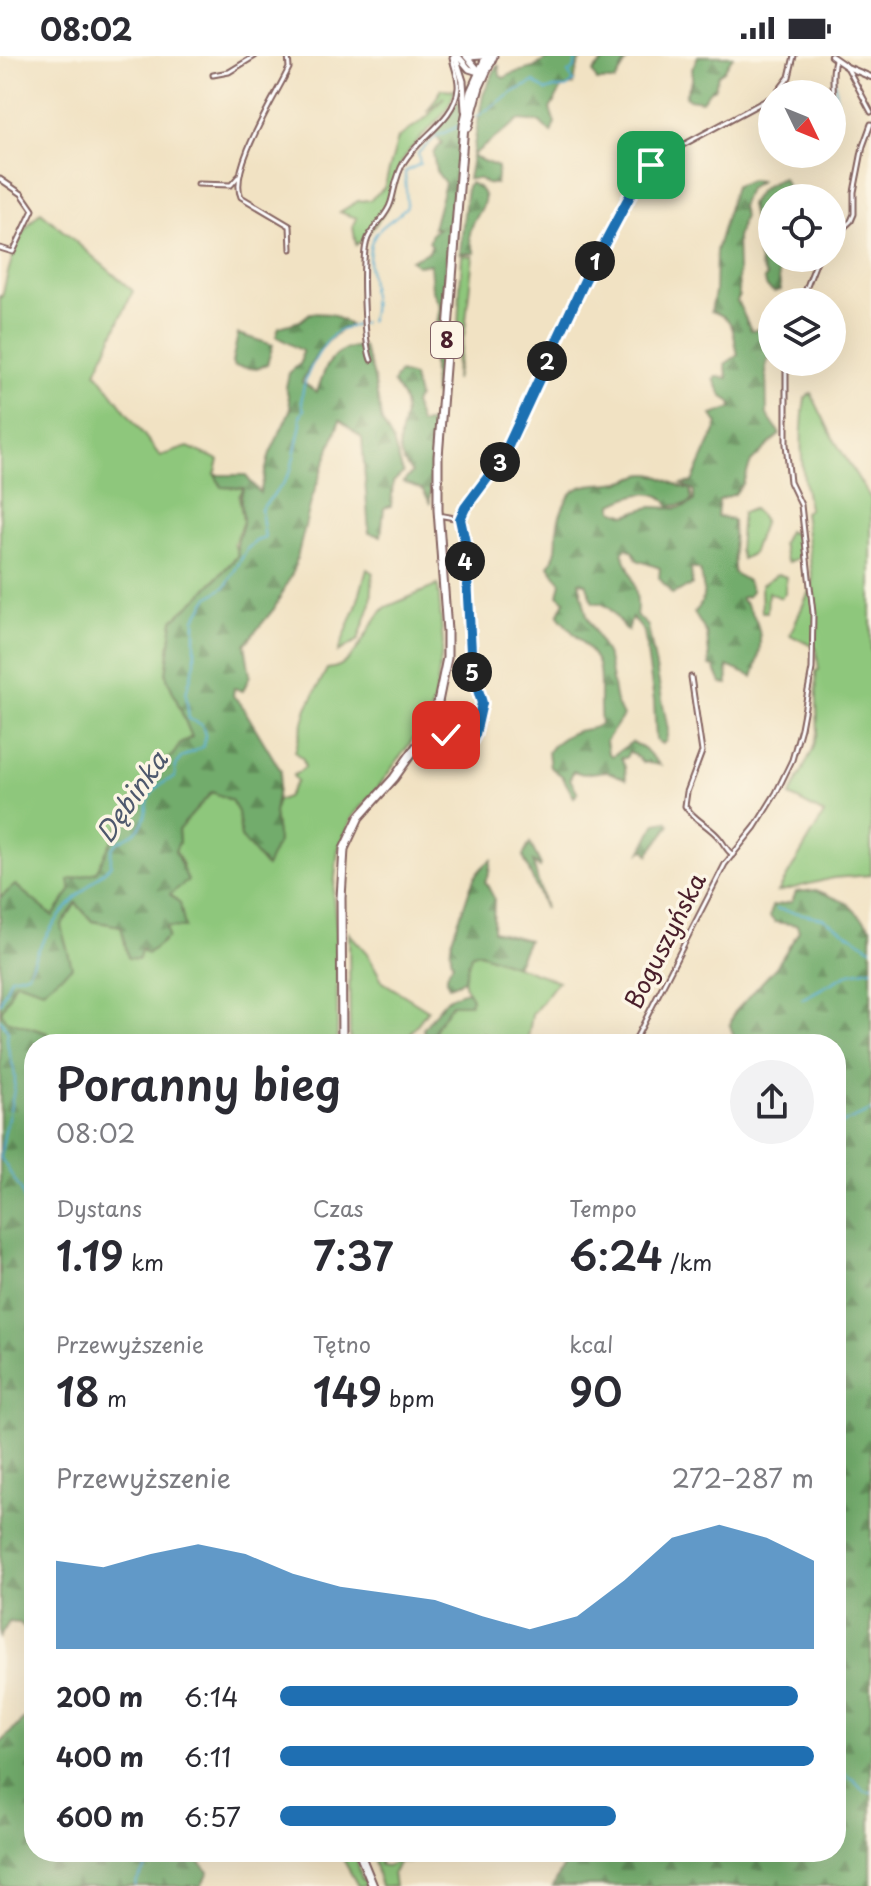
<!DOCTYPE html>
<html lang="pl">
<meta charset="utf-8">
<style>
:root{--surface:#fff;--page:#f2f2f3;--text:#2b2b33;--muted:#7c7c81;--accent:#1f6fb2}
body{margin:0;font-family:"Playpen Sans",sans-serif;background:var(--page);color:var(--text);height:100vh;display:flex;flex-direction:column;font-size:30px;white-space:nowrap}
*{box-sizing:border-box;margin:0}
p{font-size:26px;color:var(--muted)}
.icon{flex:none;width:44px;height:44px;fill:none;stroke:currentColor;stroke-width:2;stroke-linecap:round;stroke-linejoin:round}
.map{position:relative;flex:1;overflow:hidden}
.sheet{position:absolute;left:24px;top:978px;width:822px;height:828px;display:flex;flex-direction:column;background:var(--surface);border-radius:32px;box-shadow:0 8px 32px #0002}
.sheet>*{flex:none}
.needle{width:52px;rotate:133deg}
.controls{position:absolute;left:758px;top:24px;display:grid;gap:16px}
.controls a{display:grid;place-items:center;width:88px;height:88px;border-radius:50%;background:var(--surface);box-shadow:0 8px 32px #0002;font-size:40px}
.pin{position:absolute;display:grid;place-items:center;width:68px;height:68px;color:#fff;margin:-34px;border-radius:16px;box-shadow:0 4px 12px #0006}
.km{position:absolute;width:40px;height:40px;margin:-20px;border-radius:50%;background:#222;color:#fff;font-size:22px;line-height:40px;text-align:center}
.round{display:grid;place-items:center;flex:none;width:84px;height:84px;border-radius:42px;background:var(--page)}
.headline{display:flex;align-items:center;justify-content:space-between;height:136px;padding:0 32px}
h1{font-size:44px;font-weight:600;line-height:60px}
.stats{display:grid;grid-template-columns:repeat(3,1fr);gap:12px;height:136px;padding:8px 32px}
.stats div{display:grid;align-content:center}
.stats b{font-size:40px;font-weight:600}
.stats small{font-size:22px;font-weight:400}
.stats p{font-size:22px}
.chart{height:224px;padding:16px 32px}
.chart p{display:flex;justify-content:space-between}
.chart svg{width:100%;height:144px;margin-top:8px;fill:var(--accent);opacity:.7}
ul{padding:0 32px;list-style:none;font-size:26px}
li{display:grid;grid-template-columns:128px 96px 1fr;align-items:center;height:60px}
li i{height:20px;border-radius:10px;background:var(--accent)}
.status{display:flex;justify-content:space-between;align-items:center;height:56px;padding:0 40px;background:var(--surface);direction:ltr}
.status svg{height:22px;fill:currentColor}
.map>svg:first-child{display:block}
.green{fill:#8ec77c;stroke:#6c7354;stroke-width:2}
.forest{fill:url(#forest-firs);stroke:#5e664c;stroke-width:2}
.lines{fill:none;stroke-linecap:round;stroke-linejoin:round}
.stream{stroke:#54add1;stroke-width:2}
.minor-casing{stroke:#846360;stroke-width:7}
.tertiary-casing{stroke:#846360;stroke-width:8}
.secondary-casing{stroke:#846360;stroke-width:9}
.trunk-casing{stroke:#846360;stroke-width:11}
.minor{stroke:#fff;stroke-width:3}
.tertiary{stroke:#fff;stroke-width:4}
.secondary{stroke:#fff;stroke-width:5}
.trunk{stroke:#fff;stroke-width:7}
.route-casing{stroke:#fff;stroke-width:16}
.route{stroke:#1f6fb2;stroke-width:10}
.labels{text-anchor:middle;stroke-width:7;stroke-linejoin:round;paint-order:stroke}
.shield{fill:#fcf5e5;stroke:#7f5f63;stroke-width:2}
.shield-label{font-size:22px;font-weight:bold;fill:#4a1f2b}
.street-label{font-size:24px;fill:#4a1f2b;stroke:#fcf5e5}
.water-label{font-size:26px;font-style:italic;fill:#4e586d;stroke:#fcf5e5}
</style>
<div class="status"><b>08:02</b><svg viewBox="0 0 49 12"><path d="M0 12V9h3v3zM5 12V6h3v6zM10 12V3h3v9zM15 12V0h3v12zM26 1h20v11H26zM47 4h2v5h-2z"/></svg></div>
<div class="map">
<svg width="871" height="1830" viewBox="0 0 871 1830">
<defs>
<pattern id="forest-firs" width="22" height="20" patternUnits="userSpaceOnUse" patternTransform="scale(2)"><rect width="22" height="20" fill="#72ac6c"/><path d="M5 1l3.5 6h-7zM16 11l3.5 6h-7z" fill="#608b59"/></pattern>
</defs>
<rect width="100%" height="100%" fill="#fcf5e5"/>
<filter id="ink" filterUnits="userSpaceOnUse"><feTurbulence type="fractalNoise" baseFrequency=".0125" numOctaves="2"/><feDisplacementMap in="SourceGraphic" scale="16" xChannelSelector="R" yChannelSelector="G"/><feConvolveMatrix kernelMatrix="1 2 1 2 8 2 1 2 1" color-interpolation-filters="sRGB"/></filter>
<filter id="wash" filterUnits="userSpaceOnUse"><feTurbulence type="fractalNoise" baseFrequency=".006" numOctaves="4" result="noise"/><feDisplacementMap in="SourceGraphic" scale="32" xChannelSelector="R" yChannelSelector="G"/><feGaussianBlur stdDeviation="1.8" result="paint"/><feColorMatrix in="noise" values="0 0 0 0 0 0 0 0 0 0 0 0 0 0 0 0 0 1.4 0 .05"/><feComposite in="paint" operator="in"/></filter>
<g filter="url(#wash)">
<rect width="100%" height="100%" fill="#f1e2c3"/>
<g class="green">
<path d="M442,33l13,1c-8,29 -32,41 -48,64 -11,15 -12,30 -17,47 -3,11 -25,38 -34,44l-3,-18 4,-9 -17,-6 18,-11 12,-1 14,-12 14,-50 29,-21 17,-20 -17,15z"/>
<path d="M41,156l92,79 -37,81 64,84 28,-9 31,13 -4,15 7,12 22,1 -5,8 4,25 -9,23 4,11 -39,42 -26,23 -7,55 26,62 -11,6 -8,12 -13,10 -27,34 -37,74 -25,18 -19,26 -36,-32 -16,13v-602l2,1c7,-30 14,-64 39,-85z"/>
<polygon points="462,199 473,200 465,274 455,324"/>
<path d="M811,337l21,43 39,63v376l-38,3 -55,14 46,-78 -34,-18 23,-47 5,-17 -2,-61 3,-1 -3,-22 -26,-13 23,-53 -9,-70 5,-3c-8,-40 -10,-70 -4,-111z"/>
<polygon points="753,453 764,464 752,498 742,503 739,494 742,457"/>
<polygon points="788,475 798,480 803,494 800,501 789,506 786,504 782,487"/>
<polygon points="367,513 373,517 371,547 358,584 338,596 356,551"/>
<polygon points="778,518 786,521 785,537 781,542 768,536 767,556 762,556 761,529"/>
<path d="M438,529l5,59 -7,48 -7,25 -53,73 -22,24 -16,36 -5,46 4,36v112h-290v-11l-41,-13 -5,-8 15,-31 60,-78 16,18 29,5 20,23 24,-22 5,-33 13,-29 -8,-15 4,-8 -1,-12 34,-38 19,8 7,12 3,25 37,5 -4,-29 2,-12 11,-4 10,-16 -4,-5 12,-9 -2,-8 -8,-7 12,-44 20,-39c32,-2 38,-44 59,-62z"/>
<polygon points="349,877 367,897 383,926 428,954 402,988 350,988"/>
<polygon points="477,896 558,925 532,959 527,988 493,988 483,977 482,988 432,988 437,969 452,947 469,948 472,942 464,929 465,912 471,898"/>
<polygon points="339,1796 355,1796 362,1824 366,1825 368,1830 358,1830"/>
<polygon points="412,1796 422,1796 423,1801 407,1807 399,1805 393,1817 395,1830 381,1830 373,1802 378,1803 381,1800 380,1809 387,1810 394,1807 394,1802 398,1805 402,1802 401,1798 409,1800"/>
</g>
<g class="forest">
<polygon points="551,0 584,0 579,6 573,29 562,32 550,53 555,67 551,77 540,66 519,64 474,98 473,101 498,111 496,128 487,128 480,123 468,123 483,39 497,9 499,10 500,20 504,22 511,18 533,12"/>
<polygon points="624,0 630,0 615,25 597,25 593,16 604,5"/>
<polygon points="698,0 733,0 724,15 718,19 715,32 710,34 702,45 689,43 685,40 693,22 692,13"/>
<polygon points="457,45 460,48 461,66 449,169 445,170 448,171 438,340 434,338 432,294 440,251 432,233 430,208 417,209 411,204 428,196 432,189 429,186 432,177 439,172 433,172 445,127 436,115 433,97 442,87 433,76"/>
<path d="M783,122l4,9 7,2 -1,2 -5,1v6h-16v60h6c0,9 1,23 3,32l-7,2 -7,-5 -3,-8 3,-2 -6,-10 -3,-14 3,-8c-6,-8 -8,-28 -11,-40 6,-15 19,-22 33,-27z"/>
<path d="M751,124l9,1 -12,8 -7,18 3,9 -7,21 2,59 -2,5 14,29 14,-1 1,-8h6v35l-5,4 -1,8 1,47 13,19 -29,28 -8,21 -8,11 -16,6 -2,16 16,4 1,53 13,8 5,9 -4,6 -8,2c24,23 24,49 13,79l-26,-11 1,18 -7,-1 -7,-16 -4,-1 -3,-32 -13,-21c13,-12 10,-27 6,-43l-9,-2 1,17 -20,9 -13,-16 1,-10 -23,-8 -4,-9 -7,-3 -4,5c9,17 18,44 14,62l12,11 20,104 -2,11 -4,3 -6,-4 -2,-39 -10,-69 -12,-15 -4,14c-13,-9 -15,-30 -35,-28l-7,-20 -7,-1 8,34 21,42 8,44 7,14 -17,25 2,12 4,3 20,-14 12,6 16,17 -17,-3 -14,-11 -3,7h-5l4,9 1,12 -20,-8 -23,3 -10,-3 -3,8 8,14 -4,4 -12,-21 -12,-9 -2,-15c7,-11 22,-20 34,-22 9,-2 12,-1 19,-7 -3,-16 2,-52 -5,-63 -9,-17 -27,-29 -38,-44l7,-15 -7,-6 3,-12 -12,-17c12,-19 5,-27 10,-47 13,-42 27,-32 61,-37 14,-3 21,-11 35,-7 13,4 22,12 35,14l2,11 -4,4 -18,2c-13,-21 -39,-11 -57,-2v6l13,5c8,-2 18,-8 27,-8 15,0 28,5 41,-6v-10l-12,-7 10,-2 26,-58 -6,-9 20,-7 -1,-6 -9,-6 -8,-17 2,-2 12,1 -3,-14 13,-9c-6,-24 -1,-36 -27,-44l4,-19 1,-41 19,-65z"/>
<path d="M470,127c32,14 1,32 0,51 -1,6 3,13 5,19h-15l7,-67z"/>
<path d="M310,257l21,1 19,11c-24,12 -37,33 -48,57l15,10c9,-27 14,-44 46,-46l10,27 9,49 11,20 10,31 -10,9 -2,24 -7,2 -3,28 -12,-3 -7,-95 -22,-18 -28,78 -18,72 -20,39 -29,35 5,31 -7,16 -9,-3 -1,8 8,8 40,67 -7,42 4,29 -12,25 -25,-30 -3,-25 -7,-12 -19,-8 -34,38 1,12 -4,9 13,30 -18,13 10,9 5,25 -19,-1 2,10 -21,17 -6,-5 -2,10 -11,-1 -7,-32 -29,-5 -16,-18 -15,23 11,41 -29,23 -27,-9 -15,31 5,8 41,13v11h-13v102l-8,3 5,9 -3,32 6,24v427l-14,-18 -11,-1 -9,15v-739l15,-13 38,31 18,-25 -2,-11 27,-8 37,-73 27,-34 13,-10 8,-12 11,-6 -26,-62 7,-55 26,-23 39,-41c-4,-15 3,-20 5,-34 1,-13 -6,-22 1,-34l-22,-1 -7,-12h30l15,18 10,-40 21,-44 -5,-22 3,-14 12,-10 1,-12 -26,-15 3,-9 21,-6z"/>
<polygon points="238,278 273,289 267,308 257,313 234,310 232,306"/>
<path d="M399,317l14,4 5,20 -4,6 6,21 16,-2 -5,31 -1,49 -8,-13 -19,-7 9,-9c-28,-31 0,-48 -9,-74 -2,-5 -7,-11 -10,-16z"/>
<polygon points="667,765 670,769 650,796 649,799 645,794 641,796 656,767"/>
<polygon points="530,787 541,809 540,812 533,806 545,853 523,800"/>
<path d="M491,804l-2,13 -4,8 9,17 -1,33 35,9 -12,26 -39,-14 -6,3 -7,25 -15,6c-5,-8 -1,-16 4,-23 -7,-15 3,-35 8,-49 9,-21 9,-40 30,-54z"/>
<polygon points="816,834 847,847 871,871 871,1830 553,1830 570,1799 565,1796 836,1796 836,988 736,988 730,969 734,957 776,911 799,875 797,869 775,866 770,861 772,850 792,846 796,836"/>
<path d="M468,935l4,7 -2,6h-18l-15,21 -3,9 -9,1 -2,-6c15,-18 20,-34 45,-38z"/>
<polygon points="24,1663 34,1669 34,1796 191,1796 209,1816 201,1830 0,1830 0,1687"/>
</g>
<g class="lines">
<g class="stream">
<polyline points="476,61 515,35 534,26 546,35 554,32 566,32 574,26 568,17 575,12 576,0"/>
<polyline points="832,74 837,46 834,20"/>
<path d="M369,265c10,-15 -6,-56 3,-80 6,-16 25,-22 35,-35l-2,-34 15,-8 -2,-11 19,-17 22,-10"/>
<polyline points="777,853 823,862 871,892"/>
<polyline points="802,943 850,917 871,913"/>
<path d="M0,947l11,-26 17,-4c19,-50 44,-73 83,-108 -2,-26 7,-20 24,-33 22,-19 -2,-37 40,-55 -1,-23 13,-21 29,-31l1,-11 -3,-10 -13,-6 -3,-26 9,-31v-43l13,-21 18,-12 21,-37 9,-8 9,-3 -4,-29 22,-25 8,-14 10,-46 -1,-7 4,-8c-10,-17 17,-68 35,-78 7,-4 17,-6 25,-8"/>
<path d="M0,963l8,12c-4,19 8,32 7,50 -2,26 -13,51 -14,77l21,34 7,27 5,5"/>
<polyline points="836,1070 871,1055"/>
<polyline points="836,1718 841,1716 854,1724 865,1736 871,1736"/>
<path d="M135,1830c3,-13 13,-16 16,-34"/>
</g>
</g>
</g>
<g filter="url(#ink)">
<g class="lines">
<g class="minor-casing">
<g id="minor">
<path d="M288,0l1,12c-13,28 -61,102 -48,129l49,29 1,23"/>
<polyline points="847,11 871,56"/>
<polyline points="213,19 229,16 255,0"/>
<polyline points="776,38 789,21 794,0"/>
<path d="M832,55c4,-17 -2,-35 3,-51"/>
<polyline points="0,123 22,138 33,154 13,196 0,192"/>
<polyline points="198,128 231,129 238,121"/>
<polyline points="832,183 851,165 854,158 854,136 863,90 871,68"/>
<polyline points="801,246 818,202"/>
<path d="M371,304c-7,-18 -11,-105 -3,-122 6,-13 19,-22 23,-36 4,-14 5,-27 13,-40 15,-25 52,-43 54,-74 1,-10 -4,-20 -6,-30l2,-2"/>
<polyline points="460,463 503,401 585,224 642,117 683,89 772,41"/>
<path d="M691,621l11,75 -15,40 -2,14c9,14 25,20 35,33 5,6 6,11 13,16"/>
<polyline points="428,674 446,679 465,691 469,690 475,678 482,647 472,614 465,486 460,463 438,459"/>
<polyline points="633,988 725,808 755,771 776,737 792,704 801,672 812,613 813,557 801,449 790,426 786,388 786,306"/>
</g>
</g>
<g class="tertiary-casing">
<polyline id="tertiary" points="831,0 847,11 871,21"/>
</g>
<g class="secondary-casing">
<g id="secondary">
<polyline points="455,0 463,25 465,54"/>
<polyline points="458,0 469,13 482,17"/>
<polyline points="466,0 479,15"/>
<polyline points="468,1 482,0"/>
</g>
</g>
<g class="trunk-casing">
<g id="trunk">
<polyline points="468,71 479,31 493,0"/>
<polyline points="342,988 341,842 344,793 359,761 394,722 428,674 437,651 447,602 447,575 438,454 438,401 464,69 471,36 487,0"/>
<polyline points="359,1796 373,1830"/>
</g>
</g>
<use href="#minor" class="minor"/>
<use href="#tertiary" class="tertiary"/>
<use href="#secondary" class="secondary"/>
<use href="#trunk" class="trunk"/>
</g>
</g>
<g class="lines" filter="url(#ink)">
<g class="route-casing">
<polyline id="route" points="446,679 461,690 469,690 475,678 482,647 472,614 465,486 460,463 465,452 503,401 585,224 642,117 651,109"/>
</g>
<use href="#route" class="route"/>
</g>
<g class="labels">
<rect class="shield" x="431" y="266" width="32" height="36" rx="6"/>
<g class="shield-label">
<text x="447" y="292">8</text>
</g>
<g class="street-label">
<text transform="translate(666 885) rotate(-63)" y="8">Boguszyńska</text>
</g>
<g class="water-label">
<text transform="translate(132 741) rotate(-55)" y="9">Dębinka</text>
</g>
</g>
</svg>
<div class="controls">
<a><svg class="needle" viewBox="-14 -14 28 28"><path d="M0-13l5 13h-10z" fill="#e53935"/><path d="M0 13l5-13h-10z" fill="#7c7c81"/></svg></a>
<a><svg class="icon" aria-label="locate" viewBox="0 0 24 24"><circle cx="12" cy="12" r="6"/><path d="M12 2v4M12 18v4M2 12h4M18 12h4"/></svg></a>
<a><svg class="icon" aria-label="layers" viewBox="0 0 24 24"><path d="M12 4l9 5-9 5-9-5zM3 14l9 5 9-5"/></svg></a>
</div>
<div class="pin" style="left:651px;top:109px;background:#1e9e55"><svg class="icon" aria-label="arrive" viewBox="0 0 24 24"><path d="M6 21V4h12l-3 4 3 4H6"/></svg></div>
<div class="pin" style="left:446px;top:679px;background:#d93025"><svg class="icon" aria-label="check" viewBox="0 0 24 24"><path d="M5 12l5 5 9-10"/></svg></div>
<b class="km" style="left:595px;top:205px">1</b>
<b class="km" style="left:547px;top:305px">2</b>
<b class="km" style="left:500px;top:406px">3</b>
<b class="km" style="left:465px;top:505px">4</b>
<b class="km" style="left:472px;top:616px">5</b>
<section class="sheet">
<div class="headline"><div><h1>Poranny bieg</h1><p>08:02</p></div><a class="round"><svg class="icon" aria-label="share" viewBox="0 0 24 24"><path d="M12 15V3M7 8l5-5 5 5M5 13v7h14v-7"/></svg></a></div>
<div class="stats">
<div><p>Dystans</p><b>1.19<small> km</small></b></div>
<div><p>Czas</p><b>7:37</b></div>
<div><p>Tempo</p><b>6:24<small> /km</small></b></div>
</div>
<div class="stats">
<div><p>Przewyższenie</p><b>18<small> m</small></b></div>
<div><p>Tętno</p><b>149<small> bpm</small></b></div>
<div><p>kcal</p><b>90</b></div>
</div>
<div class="chart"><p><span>Przewyższenie</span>272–287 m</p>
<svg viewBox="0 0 160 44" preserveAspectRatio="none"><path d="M0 44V17L10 19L20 15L30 12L40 15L50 21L60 25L70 27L80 29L90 34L100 38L110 34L120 23L130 10L140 6L150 10L160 17V44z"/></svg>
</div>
<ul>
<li><b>200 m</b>6:14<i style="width:97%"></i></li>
<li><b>400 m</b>6:11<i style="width:100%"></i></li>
<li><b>600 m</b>6:57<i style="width:63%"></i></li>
</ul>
</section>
</div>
